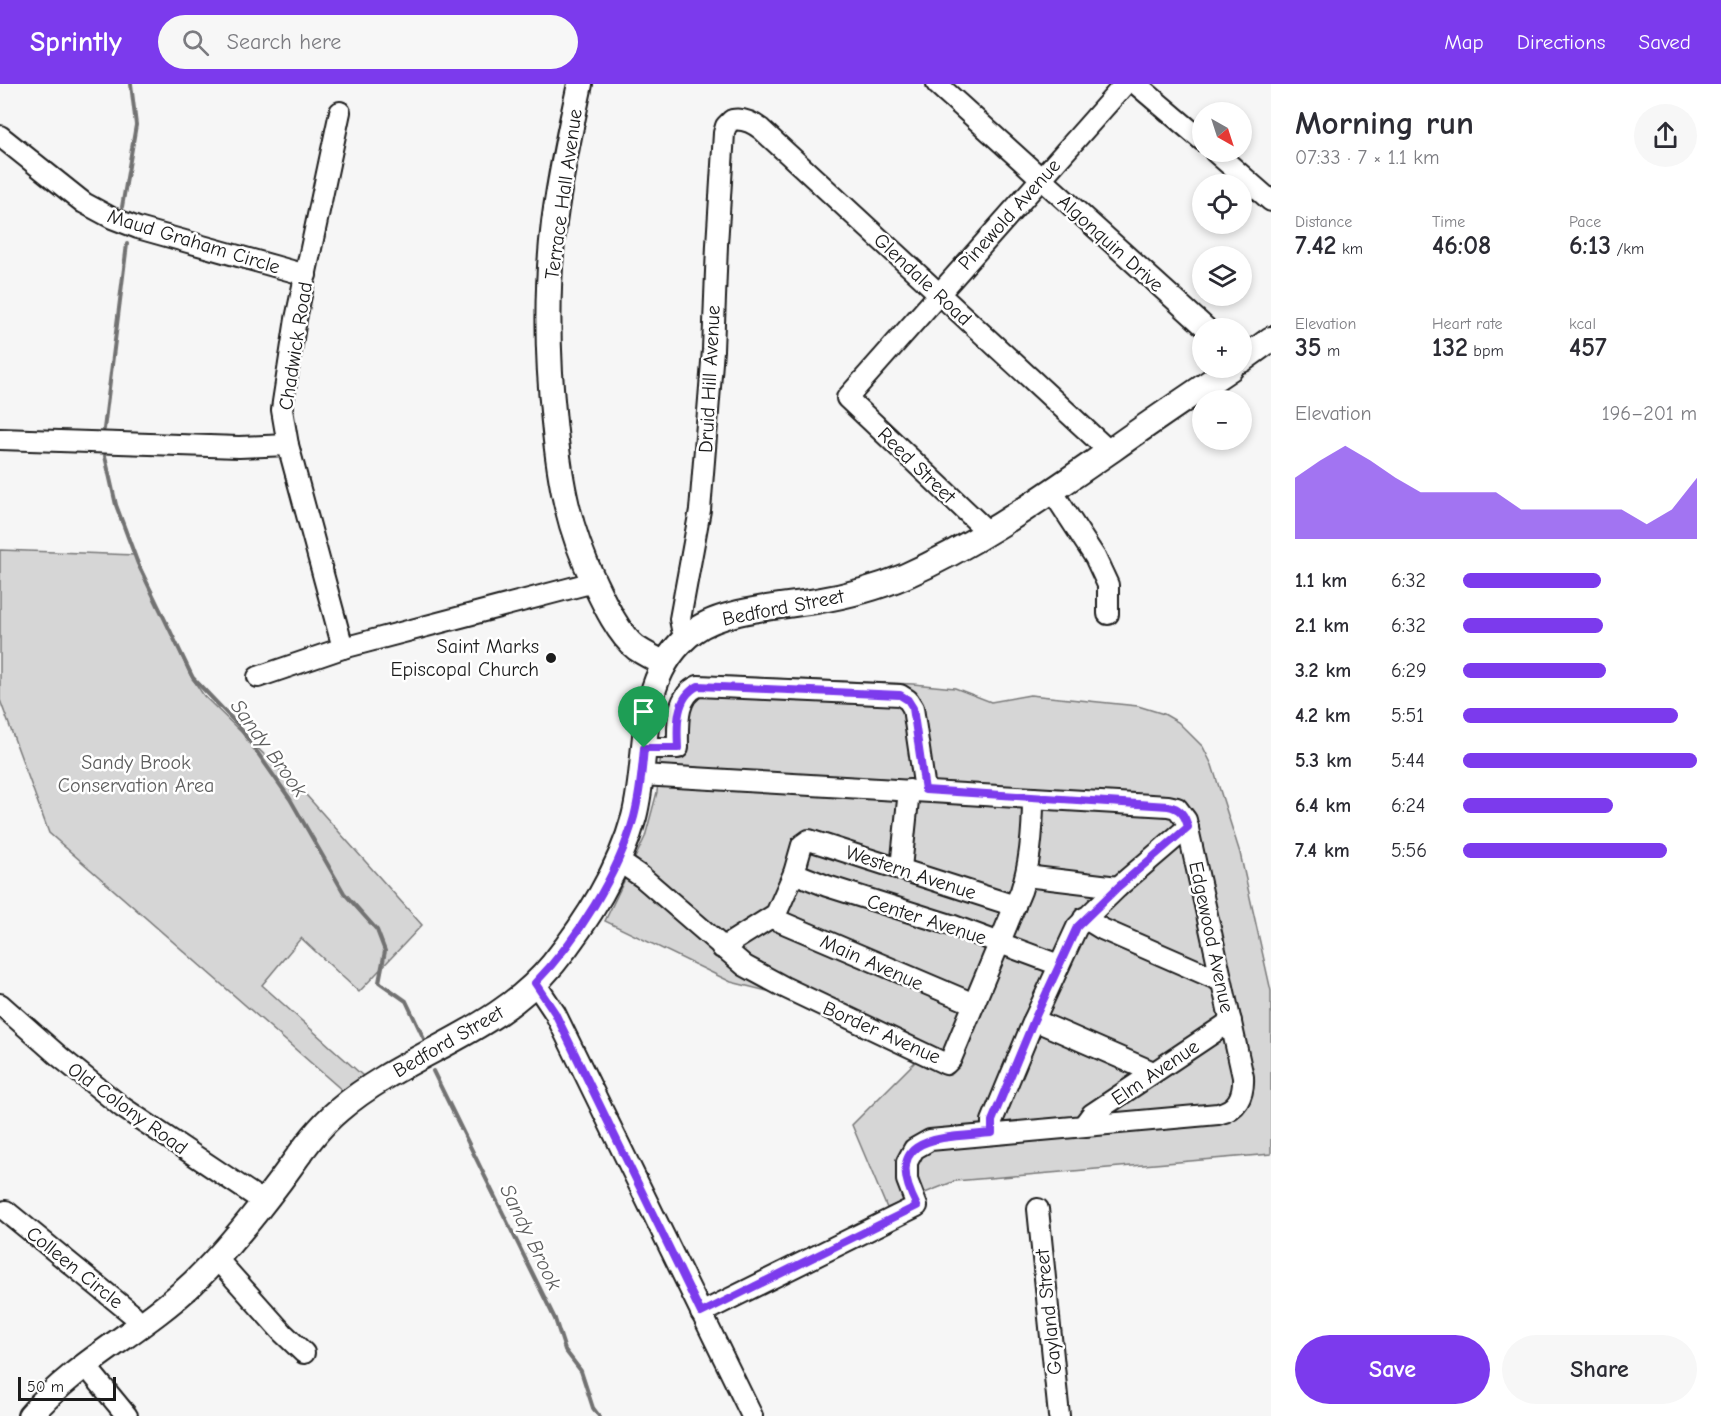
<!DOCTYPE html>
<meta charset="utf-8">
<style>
:root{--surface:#fff;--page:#f7f7f7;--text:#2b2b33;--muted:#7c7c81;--accent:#7c3aed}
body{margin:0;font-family:"Comic Neue",sans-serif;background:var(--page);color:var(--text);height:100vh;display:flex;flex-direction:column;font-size:22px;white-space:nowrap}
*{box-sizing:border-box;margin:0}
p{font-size:20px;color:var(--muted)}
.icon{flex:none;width:33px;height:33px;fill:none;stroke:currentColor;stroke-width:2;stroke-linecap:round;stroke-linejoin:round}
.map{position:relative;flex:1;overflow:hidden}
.panel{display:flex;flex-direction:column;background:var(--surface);width:450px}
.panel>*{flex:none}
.needle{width:39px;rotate:141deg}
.buttons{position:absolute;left:1192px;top:18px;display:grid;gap:12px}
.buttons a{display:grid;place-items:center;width:60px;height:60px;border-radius:50%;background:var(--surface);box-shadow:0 3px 9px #0003;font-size:30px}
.scale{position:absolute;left:18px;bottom:15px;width:98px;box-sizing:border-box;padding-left:6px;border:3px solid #1c1c1c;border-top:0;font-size:16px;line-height:21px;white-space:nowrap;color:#1c1c1c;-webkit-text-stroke:4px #fff;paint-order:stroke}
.pin{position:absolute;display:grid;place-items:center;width:51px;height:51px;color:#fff;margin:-62px -26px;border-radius:50% 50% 50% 0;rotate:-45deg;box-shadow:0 0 6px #0007}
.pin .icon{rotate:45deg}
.round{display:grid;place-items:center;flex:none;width:63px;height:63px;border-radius:32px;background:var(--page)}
.overview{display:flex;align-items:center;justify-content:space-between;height:102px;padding:0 24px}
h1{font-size:33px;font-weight:700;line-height:45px}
.figures{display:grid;grid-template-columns:repeat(3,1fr);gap:9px;height:102px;padding:6px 24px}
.figures div{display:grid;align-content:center}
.figures b{font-size:26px;font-weight:700}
.figures small{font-size:16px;font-weight:400}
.figures p{font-size:16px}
.chart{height:168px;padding:12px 24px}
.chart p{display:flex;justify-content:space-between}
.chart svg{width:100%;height:108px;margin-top:6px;fill:var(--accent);opacity:.7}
.action{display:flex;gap:12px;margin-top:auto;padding:12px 24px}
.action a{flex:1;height:69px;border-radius:36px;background:var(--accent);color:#fff;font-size:24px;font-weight:700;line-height:69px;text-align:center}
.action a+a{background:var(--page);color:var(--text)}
ul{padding:0 24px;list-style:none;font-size:20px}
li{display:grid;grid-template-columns:96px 72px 1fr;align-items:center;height:45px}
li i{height:15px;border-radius:8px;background:var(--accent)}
header{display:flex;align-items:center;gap:36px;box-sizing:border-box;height:84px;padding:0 30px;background:var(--accent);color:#fff}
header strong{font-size:28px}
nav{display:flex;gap:33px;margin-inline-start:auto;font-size:21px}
.search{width:420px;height:54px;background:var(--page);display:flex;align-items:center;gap:15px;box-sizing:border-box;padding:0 21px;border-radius:33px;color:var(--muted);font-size:22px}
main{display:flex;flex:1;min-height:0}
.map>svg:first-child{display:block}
.green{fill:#d6d6d6;stroke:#797979;stroke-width:1.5}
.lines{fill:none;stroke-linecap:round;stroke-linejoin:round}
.stream{stroke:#727272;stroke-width:4}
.minor-casing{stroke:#1c1c1c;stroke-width:24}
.major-casing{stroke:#1c1c1c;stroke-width:28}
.minor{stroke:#fff;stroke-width:20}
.major{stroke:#fff;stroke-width:24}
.route-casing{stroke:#fff;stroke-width:12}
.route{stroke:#7c3aed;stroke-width:8}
.poi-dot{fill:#1c1c1c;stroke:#fff;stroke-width:2}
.labels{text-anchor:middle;stroke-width:5;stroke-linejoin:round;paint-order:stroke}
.street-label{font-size:20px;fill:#1c1c1c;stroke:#fff}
.poi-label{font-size:20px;fill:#1c1c1c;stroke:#fff;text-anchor:end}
.park-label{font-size:20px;fill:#5d5d5d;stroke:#fff}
.water-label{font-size:21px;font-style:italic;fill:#5d5d5d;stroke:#fff}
</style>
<header>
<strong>Sprintly</strong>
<div class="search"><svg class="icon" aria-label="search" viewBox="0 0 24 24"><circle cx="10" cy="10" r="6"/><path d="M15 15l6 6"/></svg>Search here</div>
<nav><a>Map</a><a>Directions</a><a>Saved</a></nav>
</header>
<main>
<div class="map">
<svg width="1271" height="1332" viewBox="0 0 1271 1332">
<rect width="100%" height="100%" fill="#f6f6f6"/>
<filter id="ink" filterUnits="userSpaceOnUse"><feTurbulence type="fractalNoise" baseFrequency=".0167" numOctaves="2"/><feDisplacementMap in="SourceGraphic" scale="12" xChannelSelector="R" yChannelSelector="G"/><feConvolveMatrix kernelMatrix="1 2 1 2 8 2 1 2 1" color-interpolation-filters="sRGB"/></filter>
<g filter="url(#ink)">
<g class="green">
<polygon points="0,466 135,471 190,591 204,612 307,712 422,841 359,908 301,854 262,901 363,992 343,1007 49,749 0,616"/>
<polygon points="696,591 913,600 955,604 991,618 1030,611 1138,622 1164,630 1178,638 1203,663 1212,681 1240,769 1271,907 1271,1070 955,1097 887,1124 852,1041 917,976 783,911 731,898 605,837 645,753 657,708 662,659 668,657 692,594"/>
</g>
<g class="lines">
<g class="stream">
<polyline points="122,123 136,41 131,0"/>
<polyline points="104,345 127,160"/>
<polyline points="105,372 116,421 138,480 193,594 238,641 290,715 344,809 377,846 385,867 379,898 406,917 424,955"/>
<polyline points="433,987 555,1235 565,1266 581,1287 593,1324 599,1332"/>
</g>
<g class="minor-casing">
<g id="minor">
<polyline points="937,0 1206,244"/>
<polyline points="1136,0 1203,57"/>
<polyline points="340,28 296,235 283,318 282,326 288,361 343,564"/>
<polyline points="0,52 84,119 112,134 138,144 306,191"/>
<polyline points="1215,68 1271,117"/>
<polyline points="0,355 239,363 288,361"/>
<polyline points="1052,407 1095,473 1108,501 1108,530"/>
<polyline points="988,448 847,314 1125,0"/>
<path d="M688,553l-6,-8 -2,-10 20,-109 13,-160 4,-105 7,-112 2,-7 6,-6c11,-2 20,2 29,9l348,322"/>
<polyline points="258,593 343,564 594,498"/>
<path d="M644,664h34c0,-21 -3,-52 20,-62l202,9 8,5 5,8 12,82"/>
<path d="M642,691l526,31 9,2 9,12 57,257c1,19 -6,33 -25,37l-288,26 -16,9 -7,13v18l10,26 -216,107"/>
<path d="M617,776l25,17 103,89 39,21 162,77 5,-5 70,-168c10,-30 12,-62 12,-93"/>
<polyline points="901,784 909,706"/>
<polyline points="794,789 827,802 954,842 1059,881"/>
<polyline points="1026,792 1118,803"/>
<polyline points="772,834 974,920"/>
<polyline points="1084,834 1102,845 1221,897"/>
<polyline points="722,864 776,830 794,789 802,761 809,756 1015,822"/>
<polyline points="535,899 555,929 752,1332"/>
<polyline points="0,920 60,973 122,1023 264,1118"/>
<polyline points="1034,936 1153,988"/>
<polyline points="1083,1042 1092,1030 1231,937"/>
<polyline points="992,1049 992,1037 1034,936 1077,843 1118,803 1188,743"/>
<polyline points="1038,1125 1059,1332"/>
<polyline points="6,1127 132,1230 142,1241"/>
<polyline points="217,1175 283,1249 304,1269"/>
<polyline points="85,1281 127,1332"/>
</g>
</g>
<g class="major-casing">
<g id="major">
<path d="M580,0c-10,46 -20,92 -26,139 -8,66 -7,132 0,199 6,61 14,106 41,162 9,19 24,51 41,64 9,6 19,11 28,15"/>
<polyline points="1242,276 1271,255"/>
<path d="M30,1332c46,-54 111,-84 163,-133 32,-31 60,-66 87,-102 18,-24 35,-51 59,-71 66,-57 157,-76 214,-146 34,-42 67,-95 81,-147 17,-65 -1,-140 60,-186 31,-22 86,-24 122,-30 30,-5 61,-13 89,-25 75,-33 141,-81 208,-127 39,-28 78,-54 118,-81"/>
</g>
</g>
<use href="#minor" class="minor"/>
<use href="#major" class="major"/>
</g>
</g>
<g class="lines" filter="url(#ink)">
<g class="route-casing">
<path id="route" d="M698,602l202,9 8,5 5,8 12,82 243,16c12,2 17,9 20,21l-70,60 -41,40 -43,93 -42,101v12c-50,5 -113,1 -75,73l-216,107 -146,-300 -20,-30c42,-43 83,-108 99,-166 6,-23 8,-45 10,-69h34c-1,-21 -3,-51 20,-62z"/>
</g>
<use href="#route" class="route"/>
</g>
<circle class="poi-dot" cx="551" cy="574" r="6"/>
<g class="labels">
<g class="street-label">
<text transform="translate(563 110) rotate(-82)" y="7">Terrace Hall Avenue</text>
<text transform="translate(1009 130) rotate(-48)" y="7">Pinewold Avenue</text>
<text transform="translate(194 157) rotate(17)" y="7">Maud Graham Circle</text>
<text transform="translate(1111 159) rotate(42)" y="7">Algonquin Drive</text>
<text transform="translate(923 195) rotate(43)" y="7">Glendale Road</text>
<text transform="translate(295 262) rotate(-81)" y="7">Chadwick Road</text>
<text transform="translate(709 295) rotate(-87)" y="7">Druid Hill Avenue</text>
<text transform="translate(917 381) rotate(44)" y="7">Reed Street</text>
<text transform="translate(783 523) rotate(-11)" y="7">Bedford Street</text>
<text transform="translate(911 788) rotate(18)" y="7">Western Avenue</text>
<text transform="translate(927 835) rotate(18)" y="7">Center Avenue</text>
<text transform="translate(1212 853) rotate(78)" y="7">Edgewood Avenue</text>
<text transform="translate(872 878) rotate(24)" y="7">Main Avenue</text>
<text transform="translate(882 948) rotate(24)" y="7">Border Avenue</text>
<text transform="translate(448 957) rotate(-30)" y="7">Bedford Street</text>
<text transform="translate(1155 988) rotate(-34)" y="7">Elm Avenue</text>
<text transform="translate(128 1024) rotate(36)" y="7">Old Colony Road</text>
<text transform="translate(75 1183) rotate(39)" y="7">Colleen Circle</text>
<text transform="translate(1048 1228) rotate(-96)" y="7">Gayland Street</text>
</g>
<g class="poi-label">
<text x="539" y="569">Saint Marks<tspan x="539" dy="23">Episcopal Church</tspan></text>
</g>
<g class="park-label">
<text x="136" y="685">Sandy Brook<tspan x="136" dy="23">Conservation Area</tspan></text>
</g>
<g class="water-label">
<text transform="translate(269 664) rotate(54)" y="7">Sandy Brook</text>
<text transform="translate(531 1153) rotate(64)" y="7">Sandy Brook</text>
</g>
</g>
</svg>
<div class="buttons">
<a><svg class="needle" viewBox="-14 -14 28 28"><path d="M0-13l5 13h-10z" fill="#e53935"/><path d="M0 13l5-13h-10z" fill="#7c7c81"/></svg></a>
<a><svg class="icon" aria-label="locate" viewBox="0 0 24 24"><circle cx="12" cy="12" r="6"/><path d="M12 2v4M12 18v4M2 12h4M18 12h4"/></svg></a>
<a><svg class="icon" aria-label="layers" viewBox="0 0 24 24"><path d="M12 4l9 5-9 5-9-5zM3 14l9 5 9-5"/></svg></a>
<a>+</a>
<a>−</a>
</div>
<div class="scale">50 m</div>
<div class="pin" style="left:644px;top:664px;background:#1e9e55"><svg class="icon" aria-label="arrive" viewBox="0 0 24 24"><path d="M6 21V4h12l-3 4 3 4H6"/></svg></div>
</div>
<section class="panel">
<div class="overview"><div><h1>Morning run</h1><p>07:33 · 7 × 1.1 km</p></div><a class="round"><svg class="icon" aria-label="share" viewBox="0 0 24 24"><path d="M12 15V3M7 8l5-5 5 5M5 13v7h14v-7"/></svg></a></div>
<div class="figures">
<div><p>Distance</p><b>7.42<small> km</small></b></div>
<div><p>Time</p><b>46:08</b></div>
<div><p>Pace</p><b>6:13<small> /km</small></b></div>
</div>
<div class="figures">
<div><p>Elevation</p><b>35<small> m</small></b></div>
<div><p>Heart rate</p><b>132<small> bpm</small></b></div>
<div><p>kcal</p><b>457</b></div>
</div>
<div class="chart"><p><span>Elevation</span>196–201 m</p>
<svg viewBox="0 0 160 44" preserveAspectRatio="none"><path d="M0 44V19L10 12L20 6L30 12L40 19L50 25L60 25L70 25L80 25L90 32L100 32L110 32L120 32L130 32L140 38L150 32L160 19V44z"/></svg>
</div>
<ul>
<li><b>1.1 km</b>6:32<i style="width:59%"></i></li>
<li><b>2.1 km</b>6:32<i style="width:60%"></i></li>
<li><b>3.2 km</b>6:29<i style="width:61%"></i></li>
<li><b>4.2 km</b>5:51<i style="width:92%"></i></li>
<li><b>5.3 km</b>5:44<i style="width:100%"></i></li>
<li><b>6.4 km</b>6:24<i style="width:64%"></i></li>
<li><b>7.4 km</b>5:56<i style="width:87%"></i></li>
</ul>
<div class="action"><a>Save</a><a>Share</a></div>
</section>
</main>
